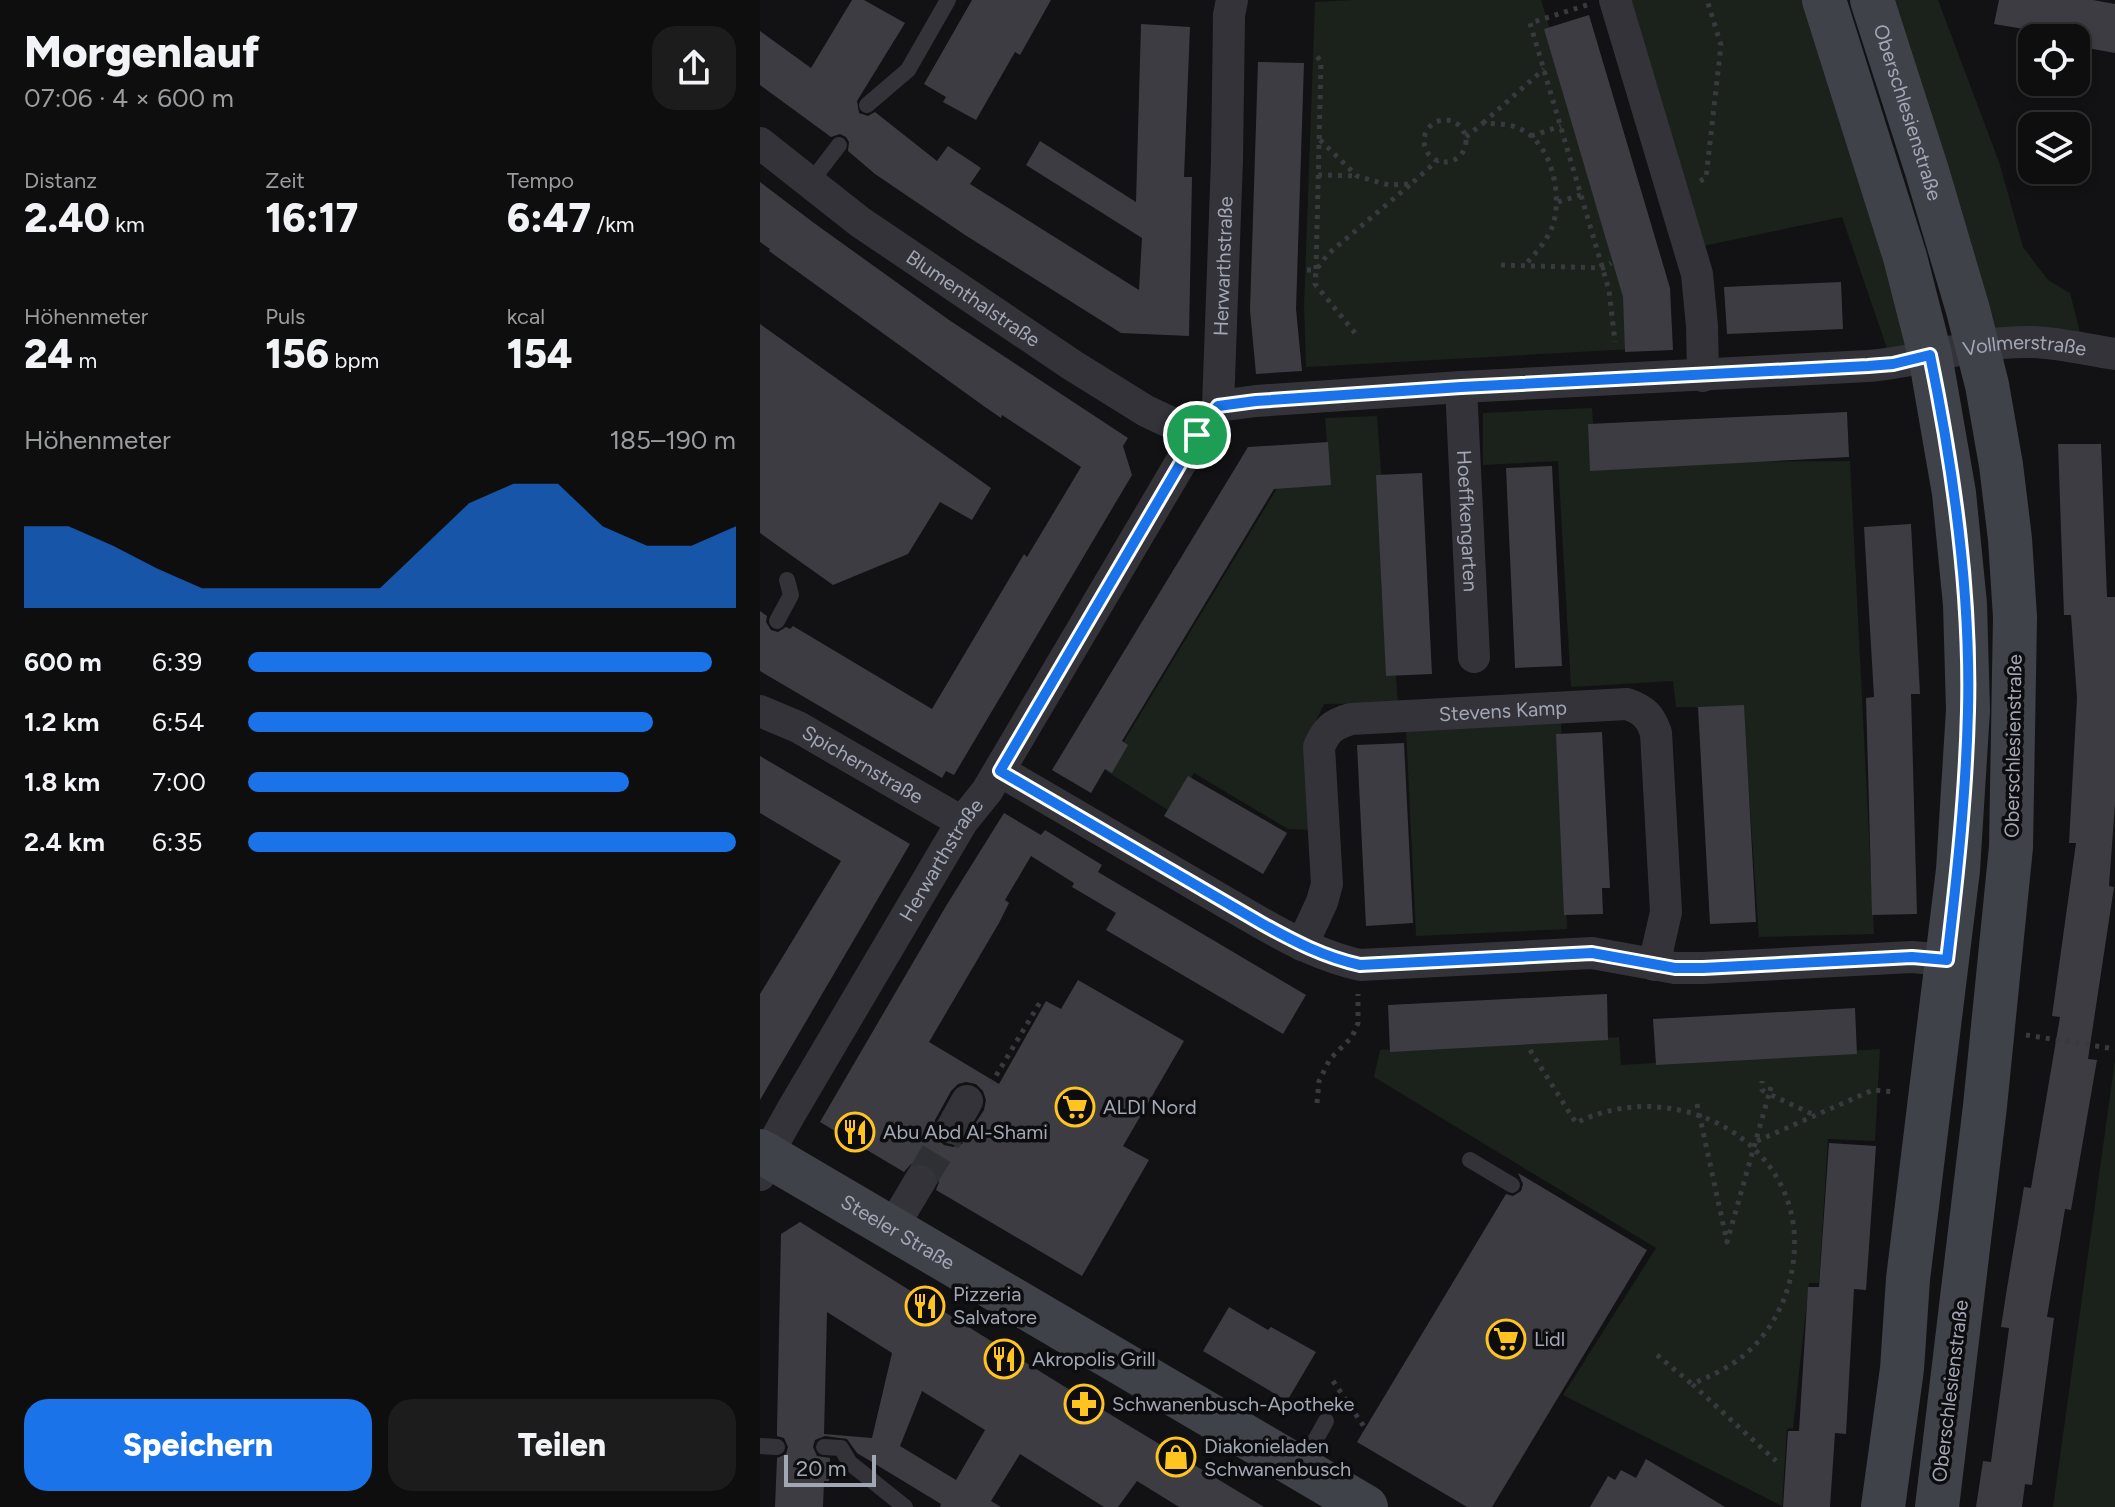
<!DOCTYPE html>
<html lang="de">
<meta charset="utf-8">
<style>
:root{--surface:#0e0e0f;--page:#1c1c1d;--text:#f1f3f6;--muted:#9b9c9e;--line:#2e2e2f;--accent:#1a73e8}
body{margin:0;font-family:Figtree,sans-serif;background:var(--page);color:var(--text);height:100vh;display:flex;flex-direction:column;font-size:30px;white-space:nowrap}
*{box-sizing:border-box;margin:0}
p{font-size:26px;color:var(--muted)}
.icon{flex:none;width:44px;height:44px;fill:none;stroke:currentColor;stroke-width:2;stroke-linecap:round;stroke-linejoin:round}
.map{position:relative;flex:1;overflow:hidden}
.details{display:flex;flex-direction:column;background:var(--surface);width:760px}
.details>*{flex:none}
.buttons{position:absolute;left:1258px;top:24px;display:grid;gap:16px}
.buttons a{display:grid;place-items:center;width:72px;height:72px;border-radius:16px;background:var(--surface);box-shadow:0 4px 12px #0003,0 0 0 2px var(--line);font-size:40px}
.scale{position:absolute;left:24px;bottom:20px;width:92px;box-sizing:border-box;padding-left:8px;border:4px solid #a2a7b6;border-top:0;font-size:22px;line-height:28px;white-space:nowrap;color:#a2a7b6;-webkit-text-stroke:6px #0d0d0f;paint-order:stroke}
.pin{position:absolute;display:grid;place-items:center;width:68px;height:68px;color:#fff;margin:-34px;border:4px solid #fff;border-radius:50%;box-shadow:0 2px 8px #0007}
.round{display:grid;place-items:center;flex:none;width:84px;height:84px;border-radius:24px;background:var(--page)}
.overview{display:flex;align-items:center;justify-content:space-between;height:136px;padding:0 24px}
h1{font-size:44px;font-weight:800;line-height:60px}
.stats{display:grid;grid-template-columns:repeat(3,1fr);gap:12px;height:136px;padding:8px 24px}
.stats div{display:grid;align-content:center}
.stats b{font-size:40px;font-weight:800}
.stats small{font-size:22px;font-weight:400}
.stats p{font-size:22px}
.chart{height:224px;padding:16px 24px}
.chart p{display:flex;justify-content:space-between}
.chart svg{width:100%;height:144px;margin-top:8px;fill:var(--accent);opacity:.7}
.cta{display:flex;gap:16px;margin-top:auto;padding:16px 24px}
.cta a{flex:1;height:92px;border-radius:24px;background:var(--accent);color:#fff;font-size:32px;font-weight:800;line-height:92px;text-align:center}
.cta a+a{background:var(--page);color:var(--text)}
ul{padding:0 24px;list-style:none;font-size:26px}
li{display:grid;grid-template-columns:128px 96px 1fr;align-items:center;height:60px}
li i{height:20px;border-radius:10px;background:var(--accent)}
main{display:flex;flex:1;min-height:0}
.map>svg:first-child{display:block}
.green{fill:#1a221b}
.building{fill:#3c3c42;fill-rule:evenodd}
.lines{fill:none;stroke-linecap:round;stroke-linejoin:round}
.street-tunnel{stroke:#2f3034;stroke-width:32;stroke-dasharray:32 16;stroke-linecap:butt}
.path{stroke:#393a40;stroke-width:5;stroke-dasharray:4 6;stroke-linecap:butt}
.lane{stroke:#333339;stroke-width:16}
.street{stroke:#333339;stroke-width:32}
.secondary{stroke:#40424a;stroke-width:44}
.route-casing{stroke:#fff;stroke-width:16}
.route{stroke:#1a73e8;stroke-width:10}
.labels{text-anchor:middle;stroke-width:7;stroke-linejoin:round;paint-order:stroke}
.street-label{font-size:20px;fill:#a2a7b6;stroke:#0d0d0f}
.poi-label{font-size:20px;fill:#a2a7b6;stroke:#0d0d0f;text-anchor:start}
</style>
<main>
<section class="details">
<div class="overview"><div><h1>Morgenlauf</h1><p>07:06 · 4 × 600 m</p></div><a class="round"><svg class="icon" aria-label="share" viewBox="0 0 24 24"><path d="M12 15V3M7 8l5-5 5 5M5 13v7h14v-7"/></svg></a></div>
<div class="stats">
<div><p>Distanz</p><b>2.40<small> km</small></b></div>
<div><p>Zeit</p><b>16:17</b></div>
<div><p>Tempo</p><b>6:47<small> /km</small></b></div>
</div>
<div class="stats">
<div><p>Höhenmeter</p><b>24<small> m</small></b></div>
<div><p>Puls</p><b>156<small> bpm</small></b></div>
<div><p>kcal</p><b>154</b></div>
</div>
<div class="chart"><p><span>Höhenmeter</span>185–190 m</p>
<svg viewBox="0 0 160 44" preserveAspectRatio="none"><path d="M0 44V19L10 19L20 25L30 32L40 38L50 38L60 38L70 38L80 38L90 25L100 12L110 6L120 6L130 19L140 25L150 25L160 19V44z"/></svg>
</div>
<ul>
<li><b>600 m</b>6:39<i style="width:95%"></i></li>
<li><b>1.2 km</b>6:54<i style="width:83%"></i></li>
<li><b>1.8 km</b>7:00<i style="width:78%"></i></li>
<li><b>2.4 km</b>6:35<i style="width:100%"></i></li>
</ul>
<div class="cta"><a>Speichern</a><a>Teilen</a></div>
</section>
<div class="map">
<svg width="1355" height="1507" viewBox="0 0 1355 1507">
<rect width="100%" height="100%" fill="#121214"/>
<g class="green">
<polygon points="594,0 781,0 872,294 873,349 546,367 544,306 555,2"/>
<polygon points="857,0 1062,0 1168,355 1132,363 1082,217 928,249"/>
<polygon points="1114,0 1178,0 1239,162 1263,247 1288,280 1310,293 1324,348 1217,346"/>
<polygon points="832,408 836,463 1090,461 1114,934 999,937 983,708 916,707 913,681 811,687 798,461 723,465 723,413"/>
<polygon points="617,416 638,703 564,704 555,723 555,830 528,829 434,773 411,812 346,771 522,480 570,479 565,418"/>
<polygon points="801,722 807,929 656,936 646,729"/>
<polygon points="859,1037 861,1065 1120,1049 1115,1141 1068,1139 1059,1283 1049,1283 1033,1428 1027,1429 1022,1506 803,1395 896,1248 614,1077 620,1050"/>
<polygon points="1355,1060 1355,1507 1293,1507"/>
</g>
<g class="building">
<polygon points="92,0 104,0 145,23 97,101 99,113 108,116 115,112 177,161 188,146 221,168 210,184 379,290 382,238 266,165 280,141 376,202 381,24 430,27 424,177 432,177 429,336 361,333 205,235 115,174 88,151 89,142 86,137 80,134 71,137 0,85 0,31 51,68"/>
<polygon points="212,0 291,0 260,55 255,52 216,120 183,102 186,97 164,84"/>
<polygon points="1239,0 1333,0 1355,4 1355,53 1316,46 1316,38 1234,24"/>
<polygon points="829,15 910,288 913,350 865,352 863,297 784,29"/>
<polygon points="498,62 544,63 536,309 542,371 496,374 490,310"/>
<polygon points="0,182 54,223 189,320 368,438 363,446 372,475 194,775 186,771 182,778 0,671 0,611 7,616 6,622 11,630 18,632 26,627 30,629 33,626 172,709 264,554 267,557 321,467 242,415 241,418 225,407 9,251 10,249 0,242"/>
<polygon points="1081,282 1083,329 967,334 964,287"/>
<polygon points="0,324 231,488 212,520 180,502 148,554 73,585 0,533"/>
<polygon points="1087,412 1089,457 830,471 828,424"/>
<polygon points="568,442 571,485 514,489 362,741 368,745 352,773 345,769 331,793 292,770 488,447"/>
<polygon points="1298,444 1341,444 1347,597 1355,597 1355,804 1349,886 1354,887 1328,1059 1337,1060 1311,1210 1305,1209 1287,1317 1294,1318 1272,1485 1265,1484 1262,1507 1216,1507 1223,1461 1231,1462 1249,1328 1241,1327 1247,1288 1264,1187 1271,1188 1300,1017 1292,1016 1316,843 1309,843 1317,698 1311,615 1304,615"/>
<polygon points="792,466 802,666 755,668 746,468"/>
<polygon points="662,473 672,674 626,676 616,475"/>
<polygon points="1151,524 1160,694 1151,694 1157,914 1112,915 1106,698 1114,697 1104,527"/>
<polygon points="984,705 996,922 950,924 938,707"/>
<polygon points="842,732 850,888 842,888 843,914 804,915 796,734"/>
<polygon points="644,743 653,923 606,926 597,745"/>
<polygon points="0,756 150,844 0,1100 0,994 81,861 0,813"/>
<polygon points="428,776 527,833 503,874 404,816"/>
<path d="M244,813l37,22 4,-5 57,35 -4,7 208,123 -23,39 -177,-104 10,-17 -44,-26 2,-4 -43,-27 -26,44 4,3 -10,20 -70,119 70,42 47,-83 15,8 17,-29 106,61 -61,105 26,14 -67,116 -146,-86 3,-8 -2,-10 -8,-8 -8,-2 -10,2 -7,8 -84,-50 126,-216zM206,1082l10,2 7,7 3,9 -2,10 -22,34 -9,3 -9,-2 -9,-8 -2,-8 2,-9 16,-29 7,-7z"/>
<polygon points="847,994 848,1040 630,1052 628,1005"/>
<polygon points="1095,1008 1097,1054 896,1065 893,1019"/>
<polygon points="1069,1143 1116,1146 1106,1290 1094,1289 1086,1434 1075,1433 1070,1507 1023,1507 1028,1431 1039,1431 1048,1287 1059,1287"/>
<polygon points="758,1173 887,1250 732,1507 707,1507 597,1442 746,1194 753,1196 761,1191 763,1184"/>
<path d="M40,1222l278,173 186,112h-85l-42,-26 -19,26h-14l-84,-53 -29,47 10,6h-61l1,-3 -84,-51 -10,-14 -22,-3 -10,4 -2,7 4,9 13,2 -1,23h-5l-1,26h-48l2,-49 9,-4 2,-7 -4,-9 -7,-2v-6l4,-196zM67,1312l65,41 -20,85 -48,-4zM162,1391l63,39 -29,50 -56,-34z"/>
<polygon points="469,1307 508,1330 511,1327 556,1352 527,1401 443,1351"/>
<polygon points="886,1459 924,1482 965,1507 830,1507 848,1476 855,1480 861,1470 876,1478"/>
</g>
<g class="lines">
<polyline class="street-tunnel" points="160,1181 192,1128"/>
<g class="path">
<polyline points="827,5 770,23 849,290 855,342"/>
<circle cx="685" cy="141" r="21"/>
<polyline points="723,123 784,69"/>
<polyline points="771,136 801,126"/>
<path d="M706,137l17,-14c12,1 26,0 37,6 33,14 44,71 31,101 -6,13 -17,25 -27,36"/>
<polyline points="560,140 597,176 629,185 651,184 678,160"/>
<polyline points="558,175 597,176"/>
<polyline points="940,181 946,178 961,45 947,0"/>
<polyline points="798,202 821,195"/>
<polyline points="741,265 843,268 851,263"/>
<polyline points="547,270 556,270 561,61 554,53"/>
<polyline points="595,333 555,284 556,270 568,254 651,184"/>
<polyline points="1266,1035 1355,1049"/>
<path d="M770,1050l46,73c104,-52 239,25 216,147 -5,30 -20,59 -42,80 -17,16 -37,25 -58,34l84,77"/>
<polyline points="231,1084 282,999"/>
<polyline points="1011,1087 1009,1094 1054,1115"/>
<polyline points="557,1103 559,1081 570,1059 592,1037 598,1023 598,994"/>
<polyline points="937,1104 967,1242 1009,1094 1002,1090 1002,1081"/>
<polyline points="997,1141 1113,1090 1136,1092"/>
<polyline points="897,1355 932,1384"/>
<polyline points="573,1381 605,1428"/>
</g>
<g class="lane">
<polyline points="107,105 148,70 188,0"/>
<polyline points="50,183 79,145"/>
<polyline points="17,621 31,595 27,580"/>
<polyline points="710,1160 752,1185"/>
<polyline points="0,1446 17,1447"/>
<polyline points="64,1447 81,1448 90,1463 145,1507"/>
<polyline points="541,1466 566,1421"/>
</g>
<g class="street">
<polyline points="855,0 937,274 942,326 943,376"/>
<path id="s1" d="M0,143l100,79 212,143 74,46 51,24"/>
<path id="s2" d="M701,387l13,270"/>
<path id="s3" d="M458,406l38,-5 205,-14 407,-21c54,-4 106,-25 161,-24 28,0 58,8 86,12"/>
<path id="s4" d="M0,711l38,16 164,95"/>
<path d="M240,771l261,152c32,18 63,34 99,42l232,-12 83,15h28l209,-11 35,3"/>
<path id="s5" d="M542,945l20,-43 5,-18 -8,-137c7,-17 14,-23 32,-28l276,-15c17,6 23,12 29,29l10,179 -12,53"/>
<polyline points="192,1128 207,1101"/>
<path id="s6" d="M0,1175l7,-20 24,-43 171,-290 25,-31 210,-356 21,-29 9,-246 2,-145 3,-15"/>
<polyline points="132,1228 160,1181"/>
</g>
<g class="secondary">
<polyline points="1064,0 1145,257 1170,355 1194,493 1205,604 1208,710 1198,870 1148,1279 1142,1369 1123,1507"/>
<path id="s7" d="M1112,0l55,171 41,139 19,75 14,80 9,74 5,78 -4,230 -26,259 -48,401"/>
<path id="s8" d="M0,1151l606,356"/>
</g>
</g>
<g class="lines">
<g class="route-casing">
<path id="route" d="M1170,355c24,117 41,237 38,356 -2,83 -11,166 -21,249l-35,-3 -209,11h-28l-83,-15 -232,12c-36,-8 -67,-24 -99,-42l-261,-152 197,-336 21,-29 38,-5 205,-14 407,-21 25,-2z"/>
</g>
<use href="#route" class="route"/>
</g>
<defs>
<g id="supermarket-ring" transform="scale(2)"><circle r="9.5" fill="#0d0d0f" stroke="#ffc41f" stroke-width="1.5"/><path d="M-6-5.5h2.5l.6 2H6L4.5 2H-2.5L-4.4-4H-6ZM-1.5 3.2a1.3 1.3 0 1 0 .1 0ZM3 3.2a1.3 1.3 0 1 0 .1 0Z" fill="#ffc41f"/></g>
<g id="restaurant-ring" transform="scale(2)"><circle r="9.5" fill="#0d0d0f" stroke="#ffc41f" stroke-width="1.5"/><path d="M-5-6h1v4h1v-4h1v4h1v-4h1v5L-1.5 .5V6h-2V.5L-5-1ZM5-6V6H3V1.5H1.5Q1.5-4 5-6Z" fill="#ffc41f"/></g>
<g id="pharmacy-ring" transform="scale(2)"><circle r="9.5" fill="#0d0d0f" stroke="#ffc41f" stroke-width="1.5"/><path d="M-2-6h4v4h4v4h-4v4h-4v-4h-4v-4h4Z" fill="#ffc41f"/></g>
<g id="shop-ring" transform="scale(2)"><circle r="9.5" fill="#0d0d0f" stroke="#ffc41f" stroke-width="1.5"/><path d="M-5-2.5h2.3a2.7 3.5 0 0 1 5.4 0H5L5.5 6h-11ZM-1.5-2.5h3a1.5 2.3 0 0 0-3 0Z" fill="#ffc41f"/></g>
</defs>
<g fill-rule="evenodd">
<use href="#supermarket-ring" x="315" y="1107"/>
<use href="#restaurant-ring" x="95" y="1132"/>
<use href="#restaurant-ring" x="165" y="1306"/>
<use href="#supermarket-ring" x="746" y="1339"/>
<use href="#restaurant-ring" x="244" y="1359"/>
<use href="#pharmacy-ring" x="324" y="1404"/>
<use href="#shop-ring" x="416" y="1457"/>
</g>
<g class="labels">
<g class="street-label">
<text dy="7" stroke="none"><textPath href="#s7" startOffset="118">Oberschlesienstraße</textPath></text>
<text dy="7" stroke="none"><textPath href="#s6" startOffset="1036">Herwarthstraße</textPath></text>
<text dy="7" stroke="none"><textPath href="#s1" startOffset="264">Blumenthalstraße</textPath></text>
<text dy="7" stroke="none"><textPath href="#s3" startOffset="810">Vollmerstraße</textPath></text>
<text dy="7" stroke="none"><textPath href="#s2" startOffset="134">Hoeffkengarten</textPath></text>
<text dy="7" stroke="none"><textPath href="#s5" startOffset="400">Stevens Kamp</textPath></text>
<text transform="translate(1253 746) rotate(-89)" y="7">Oberschlesienstraße</text>
<text dy="7" stroke="none"><textPath href="#s4" startOffset="116">Spichernstraße</textPath></text>
<text dy="7" stroke="none"><textPath href="#s6" startOffset="364">Herwarthstraße</textPath></text>
<text dy="7" stroke="none"><textPath href="#s8" startOffset="160">Steeler Straße</textPath></text>
<text transform="translate(1190 1391) rotate(-83)" y="7">Oberschlesienstraße</text>
</g>
<g class="poi-label">
<text x="343" y="1114">ALDI Nord</text>
<text x="123" y="1139">Abu Abd Al-Shami</text>
<text x="193" y="1301">Pizzeria<tspan x="193" dy="23">Salvatore</tspan></text>
<text x="774" y="1346">Lidl</text>
<text x="272" y="1366">Akropolis Grill</text>
<text x="352" y="1411">Schwanenbusch-Apotheke</text>
<text x="444" y="1453">Diakonieladen<tspan x="444" dy="23">Schwanenbusch</tspan></text>
</g>
</g>
</svg>
<div class="buttons">
<a><svg class="icon" aria-label="locate" viewBox="0 0 24 24"><circle cx="12" cy="12" r="6"/><path d="M12 2v4M12 18v4M2 12h4M18 12h4"/></svg></a>
<a><svg class="icon" aria-label="layers" viewBox="0 0 24 24"><path d="M12 4l9 5-9 5-9-5zM3 14l9 5 9-5"/></svg></a>
</div>
<div class="scale">20 m</div>
<div class="pin" style="left:437px;top:435px;background:#1e9e55"><svg class="icon" aria-label="arrive" viewBox="0 0 24 24"><path d="M6 21V4h12l-3 4 3 4H6"/></svg></div>
</div>
</main>
